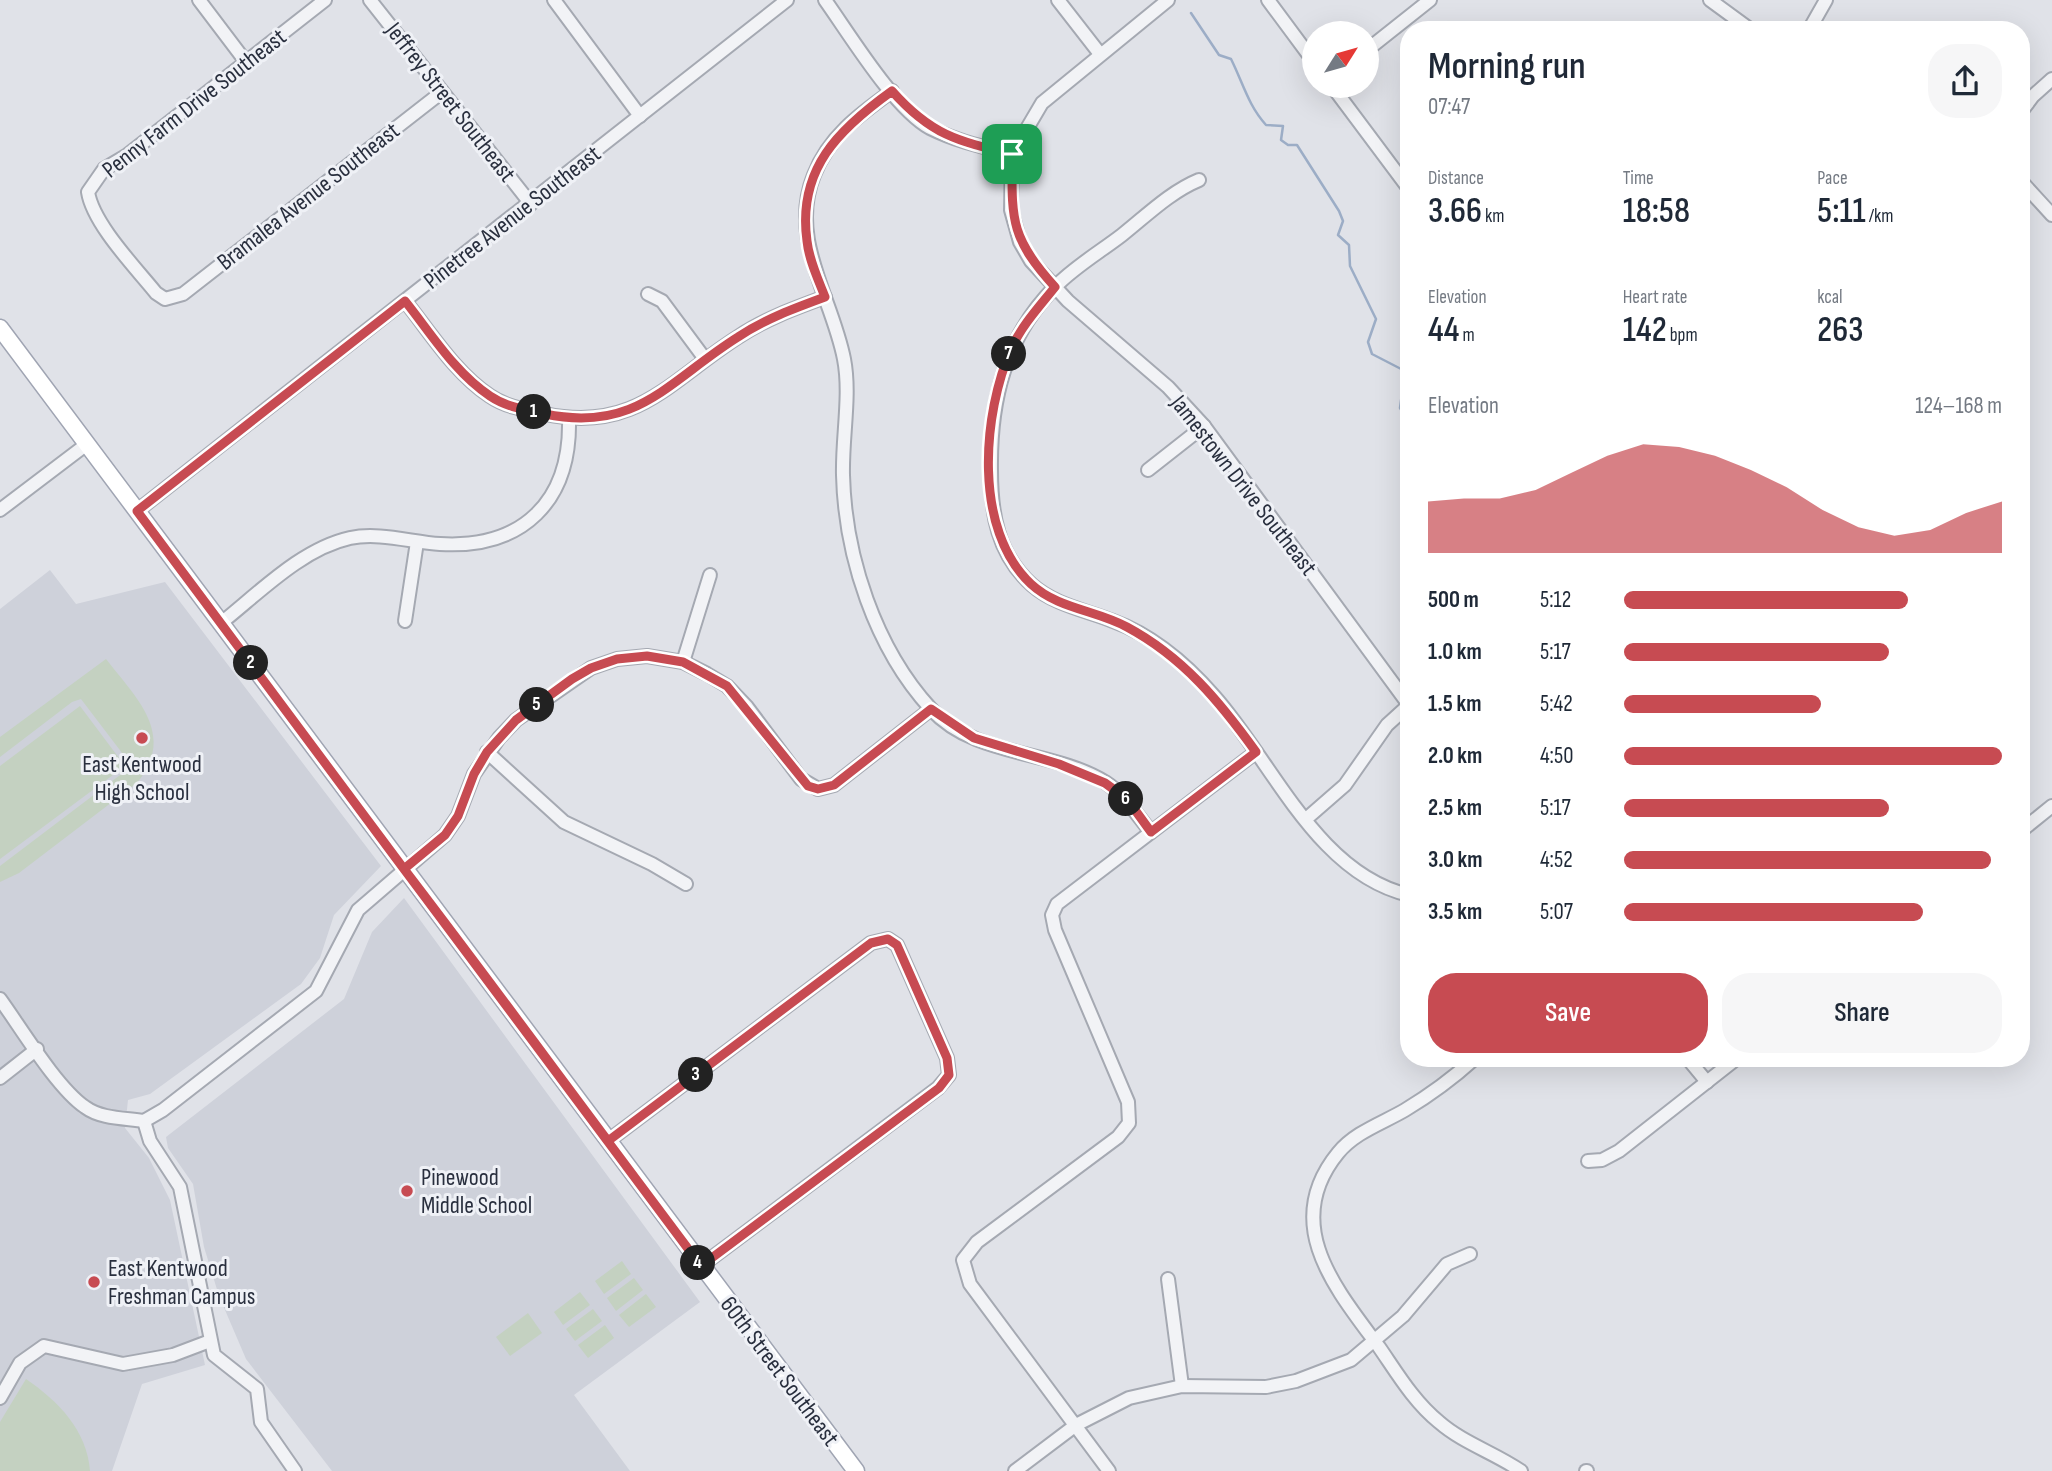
<!DOCTYPE html>
<meta charset="utf-8">
<style>
:root{--surface:#fff;--page:#f6f6f7;--text:#1f2937;--muted:#747a83;--accent:#c74b52}
body{margin:0;font-family:"Sofia Sans Condensed",sans-serif;background:var(--page);color:var(--text);height:100vh;display:flex;flex-direction:column;font-size:26px;white-space:nowrap}
*{box-sizing:border-box;margin:0}
p{font-size:23px;color:var(--muted)}
.icon{flex:none;width:38px;height:38px;fill:none;stroke:currentColor;stroke-width:2;stroke-linecap:round;stroke-linejoin:round}
.map{position:relative;flex:1;overflow:hidden}
.drawer{position:absolute;left:1400px;top:21px;width:630px;height:1046px;display:flex;flex-direction:column;background:var(--surface);border-radius:28px;box-shadow:0 7px 28px #0002}
.drawer>*{flex:none}
.needle{width:46px;rotate:53deg}
.buttons{position:absolute;left:1302px;top:21px;display:grid;gap:14px}
.buttons a{display:grid;place-items:center;width:77px;height:77px;border-radius:50%;background:var(--surface);box-shadow:0 7px 28px #0002;font-size:35px}
.pin{position:absolute;display:grid;place-items:center;width:60px;height:60px;color:#fff;margin:-30px;border-radius:14px;box-shadow:0 4px 10px #0006}
.km{position:absolute;width:35px;height:35px;margin:-18px;border-radius:50%;background:#222;color:#fff;font-size:19px;line-height:35px;text-align:center}
.round{display:grid;place-items:center;flex:none;width:74px;height:74px;border-radius:28px;background:var(--page)}
.overview{display:flex;align-items:center;justify-content:space-between;height:119px;padding:0 28px}
h1{font-size:38px;font-weight:600;line-height:52px}
.stats{display:grid;grid-template-columns:repeat(3,1fr);gap:10px;height:119px;padding:7px 28px}
.stats div{display:grid;align-content:center}
.stats b{font-size:35px;font-weight:600}
.stats small{font-size:19px;font-weight:400}
.stats p{font-size:19px}
.chart{height:196px;padding:14px 28px}
.chart p{display:flex;justify-content:space-between}
.chart svg{width:100%;height:126px;margin-top:7px;fill:var(--accent);opacity:.7}
.primary-button{display:flex;gap:14px;margin-top:auto;padding:14px 28px}
.primary-button a{flex:1;height:80px;border-radius:28px;background:var(--accent);color:#fff;font-size:28px;font-weight:600;line-height:80px;text-align:center}
.primary-button a+a{background:var(--page);color:var(--text)}
ul{padding:0 28px;list-style:none;font-size:23px}
li{display:grid;grid-template-columns:112px 84px 1fr;align-items:center;height:52px}
li i{height:18px;border-radius:9px;background:var(--accent)}
.map>svg:first-child{display:block}
.built{fill:#ced1da}
.green{fill:#c4d1c1}
.lines{fill:none;stroke-linecap:round;stroke-linejoin:round}
.stream{stroke:#9cadc6;stroke-width:2.5}
.minor-casing{stroke:#a5a9b2;stroke-width:16}
.major-casing{stroke:#a0a5b3;stroke-width:19}
.minor{stroke:#f2f3f6;stroke-width:12}
.major{stroke:#fff;stroke-width:16}
.route-casing{stroke:#fff;stroke-width:14}
.route{stroke:#c74b52;stroke-width:9}
.poi-dot{fill:#c74b52;stroke:#eff1f6;stroke-width:2.5}
.labels{text-anchor:middle;stroke-width:6;stroke-linejoin:round;paint-order:stroke}
.street-label{font-size:24px;fill:#292f3e;stroke:#eff1f6}
.poi-label{font-size:24px;fill:#292f3e;stroke:#eff1f6;text-anchor:start}
</style>
<div class="map">
<svg width="2052" height="1471" viewBox="0 0 2052 1471">
<rect width="100%" height="100%" fill="#e0e2e8"/>
<g class="built">
<polygon points="50,570 76,604 165,582 381,866 334,915 320,958 301,984 150,1094 128,1100 125,1128 149,1158 170,1200 205,1365 142,1384 112,1471 0,1471 0,609"/>
<polygon points="404,898 700,1302 574,1395 630,1471 332,1471 246,1359 219,1296 204,1247 193,1184 168,1148 166,1137 344,999 372,932"/>
</g>
<g class="green">
<path d="M106,659c30,39 71,75 31,124l-118,90 -19,9v-16l132,-100 -51,-67 -9,3 -72,55v-20z"/>
<polygon points="80,706 125,766 0,859 0,766"/>
<polygon points="622,1261 631,1274 604,1294 595,1281"/>
<polygon points="634,1278 643,1290 616,1311 607,1298"/>
<polygon points="580,1292 590,1305 563,1325 554,1312"/>
<polygon points="646,1294 656,1307 629,1327 619,1315"/>
<polygon points="593,1309 602,1321 575,1341 566,1329"/>
<polygon points="528,1313 542,1333 510,1356 496,1337"/>
<polygon points="605,1325 614,1338 588,1358 578,1345"/>
<path d="M26,1379c32,22 61,51 64,92h-90v-49z"/>
</g>
<g class="lines">
<path class="stream" d="M1191,13l28,42 12,4c12,24 17,46 35,66l17,1 -2,14 7,5h9l42,66 4,10 -5,14 11,10 1,21 26,53 -8,23 4,12 33,17 -5,37 9,14"/>
<g class="minor-casing">
<g id="minor">
<polyline points="199,0 246,62"/>
<path d="M325,0l-199,156 -22,13 -16,23c5,32 48,76 68,101l9,6 18,-5 259,-202"/>
<polyline points="370,0 531,204"/>
<polyline points="554,0 640,116"/>
<path d="M825,0c25,35 69,108 105,128 26,13 54,19 82,26"/>
<polyline points="1058,0 1100,54"/>
<polyline points="1168,0 1042,103 1012,154 1011,210 1020,242 1031,261 1068,301 1168,387 1204,426 1409,705"/>
<polyline points="1268,0 1314,62"/>
<polyline points="1710,0 1751,30"/>
<polyline points="1809,30 1826,0"/>
<polyline points="1367,50 1430,0"/>
<polyline points="1332,86 1409,189"/>
<path d="M892,91c-32,23 -63,45 -78,84 -26,64 18,122 30,184 7,36 -2,78 -1,116 2,81 32,173 88,234 45,49 120,40 174,73 20,13 31,32 46,50"/>
<polyline points="2021,112 2033,96 2052,79"/>
<path d="M1199,180c-29,12 -53,36 -77,55 -22,17 -48,32 -67,52 -50,50 -65,114 -64,183 0,43 6,84 41,115 23,20 53,25 81,36 39,14 74,44 101,75 58,65 103,178 195,199"/>
<polyline points="2021,181 2052,215"/>
<polyline points="648,294 662,301 705,359"/>
<path d="M405,301c25,31 50,72 85,95 16,11 36,14 55,18 91,19 124,-33 193,-77 27,-18 57,-29 87,-40"/>
<polyline points="1148,470 1204,426"/>
<polyline points="0,510 87,444"/>
<polyline points="137,511 787,0"/>
<polyline points="405,621 417,542"/>
<path d="M221,623c38,-30 80,-74 129,-85 29,-6 61,4 90,6 83,5 131,-43 129,-125"/>
<polyline points="683,662 710,575"/>
<polyline points="487,752 564,822 652,864 686,884"/>
<polyline points="1306,819 1345,785 1387,725 1409,705"/>
<polyline points="2021,831 2052,806"/>
<path d="M0,999c21,29 57,89 85,108 16,12 40,11 59,14"/>
<path d="M1474,1059c-21,19 -44,36 -69,51 -22,13 -50,22 -67,43 -58,71 -2,136 41,194 18,26 35,55 60,75 24,21 56,31 82,49"/>
<polyline points="1688,1059 1707,1082"/>
<polyline points="0,1078 37,1049"/>
<polyline points="144,1121 163,1110 316,991 358,910 445,835 458,816 474,774 499,738 516,720 591,668 617,659 647,656 683,662 707,674 727,686 747,707 801,779 818,789 834,785 931,709"/>
<polyline points="144,1121 150,1141 180,1187 214,1355 257,1389 261,1422 295,1471"/>
<polyline points="608,1141 871,943 888,939 897,945 947,1058 949,1075 938,1088 701,1266"/>
<polyline points="1588,1161 1602,1160 1619,1151 1736,1059"/>
<polyline points="1168,1279 1182,1386"/>
<polyline points="0,1398 20,1363 44,1346 123,1364 173,1355 210,1341"/>
<polyline points="1015,1471 1076,1425 1129,1398 1182,1386 1266,1387 1296,1381 1351,1360 1403,1316 1447,1264 1470,1254"/>
<polyline points="1109,1471 970,1284 963,1260 977,1242 1118,1137 1129,1123 1128,1102 1055,930 1052,915 1057,904 1256,752"/>
<polyline points="1586,1471 1587,1471"/>
</g>
</g>
<g class="major-casing">
<polyline id="major" points="0,328 856,1471"/>
</g>
<use href="#minor" class="minor"/>
<use href="#major" class="major"/>
</g>
<g class="lines">
<g class="route-casing">
<path id="route" d="M1012,154c-55,-13 -81,-19 -120,-63 -53,38 -95,78 -85,150 2,19 11,38 18,56 -30,11 -60,22 -87,40 -70,44 -101,96 -193,77 -19,-4 -39,-7 -55,-18 -35,-23 -60,-64 -85,-95l-268,210 267,358c69,90 136,181 204,272l263,-198 17,-4 9,6 50,113 2,17 -10,13 -238,178 -297,-397 41,-34 13,-19 16,-42 13,-22 29,-32 56,-41 19,-11 26,-9 30,-3 36,6 44,24 81,100 10,3 16,-4 97,-76 43,29 85,26 46,19 22,16 24,33 105,-80c-36,-50 -73,-95 -129,-125 -31,-17 -69,-18 -96,-43 -58,-54 -49,-170 -19,-237 11,-23 27,-40 43,-60 -46,-50 -43,-69 -43,-133"/>
</g>
<use href="#route" class="route"/>
</g>
<g class="poi-dot">
<circle cx="142" cy="738" r="7"/>
<circle cx="407" cy="1191" r="7"/>
<circle cx="94" cy="1282" r="7"/>
</g>
<g class="labels">
<g class="street-label">
<text transform="translate(451 102) rotate(52)" y="8">Jeffrey Street Southeast</text>
<text transform="translate(194 103) rotate(-38)" y="8">Penny Farm Drive Southeast</text>
<text transform="translate(308 196) rotate(-38)" y="8">Bramalea Avenue Southeast</text>
<text transform="translate(512 217) rotate(-38)" y="8">Pinetree Avenue Southeast</text>
<text transform="translate(1244 485) rotate(52)" y="8">Jamestown Drive Southeast</text>
<text transform="translate(780 1371) rotate(53)" y="8">60th Street Southeast</text>
</g>
<g class="poi-label">
<text x="142" y="772" text-anchor="middle">East Kentwood<tspan x="142" dy="28">High School</tspan></text>
<text x="421" y="1185">Pinewood<tspan x="421" dy="28">Middle School</tspan></text>
<text x="108" y="1276">East Kentwood<tspan x="108" dy="28">Freshman Campus</tspan></text>
</g>
</g>
</svg>
<div class="buttons">
<a><svg class="needle" viewBox="-14 -14 28 28"><path d="M0-13l5 13h-10z" fill="#e53935"/><path d="M0 13l5-13h-10z" fill="#747a83"/></svg></a>
</div>
<div class="pin" style="left:1012px;top:154px;background:#1e9e55"><svg class="icon" aria-label="arrive" viewBox="0 0 24 24"><path d="M6 21V4h12l-3 4 3 4H6"/></svg></div>
<b class="km" style="left:534px;top:412px">1</b>
<b class="km" style="left:251px;top:663px">2</b>
<b class="km" style="left:696px;top:1075px">3</b>
<b class="km" style="left:698px;top:1263px">4</b>
<b class="km" style="left:537px;top:705px">5</b>
<b class="km" style="left:1126px;top:799px">6</b>
<b class="km" style="left:1009px;top:354px">7</b>
<section class="drawer">
<div class="overview"><div><h1>Morning run</h1><p>07:47</p></div><a class="round"><svg class="icon" aria-label="share" viewBox="0 0 24 24"><path d="M12 15V3M7 8l5-5 5 5M5 13v7h14v-7"/></svg></a></div>
<div class="stats">
<div><p>Distance</p><b>3.66<small> km</small></b></div>
<div><p>Time</p><b>18:58</b></div>
<div><p>Pace</p><b>5:11<small> /km</small></b></div>
</div>
<div class="stats">
<div><p>Elevation</p><b>44<small> m</small></b></div>
<div><p>Heart rate</p><b>142<small> bpm</small></b></div>
<div><p>kcal</p><b>263</b></div>
</div>
<div class="chart"><p><span>Elevation</span>124–168 m</p>
<svg viewBox="0 0 160 44" preserveAspectRatio="none"><path d="M0 44V26L10 25L20 25L30 22L40 16L50 10L60 6L70 7L80 10L90 15L100 21L110 29L120 35L130 38L140 36L150 30L160 26V44z"/></svg>
</div>
<ul>
<li><b>500 m</b>5:12<i style="width:75%"></i></li>
<li><b>1.0 km</b>5:17<i style="width:70%"></i></li>
<li><b>1.5 km</b>5:42<i style="width:52%"></i></li>
<li><b>2.0 km</b>4:50<i style="width:100%"></i></li>
<li><b>2.5 km</b>5:17<i style="width:70%"></i></li>
<li><b>3.0 km</b>4:52<i style="width:97%"></i></li>
<li><b>3.5 km</b>5:07<i style="width:79%"></i></li>
</ul>
<div class="primary-button"><a>Save</a><a>Share</a></div>
</section>
</div>
